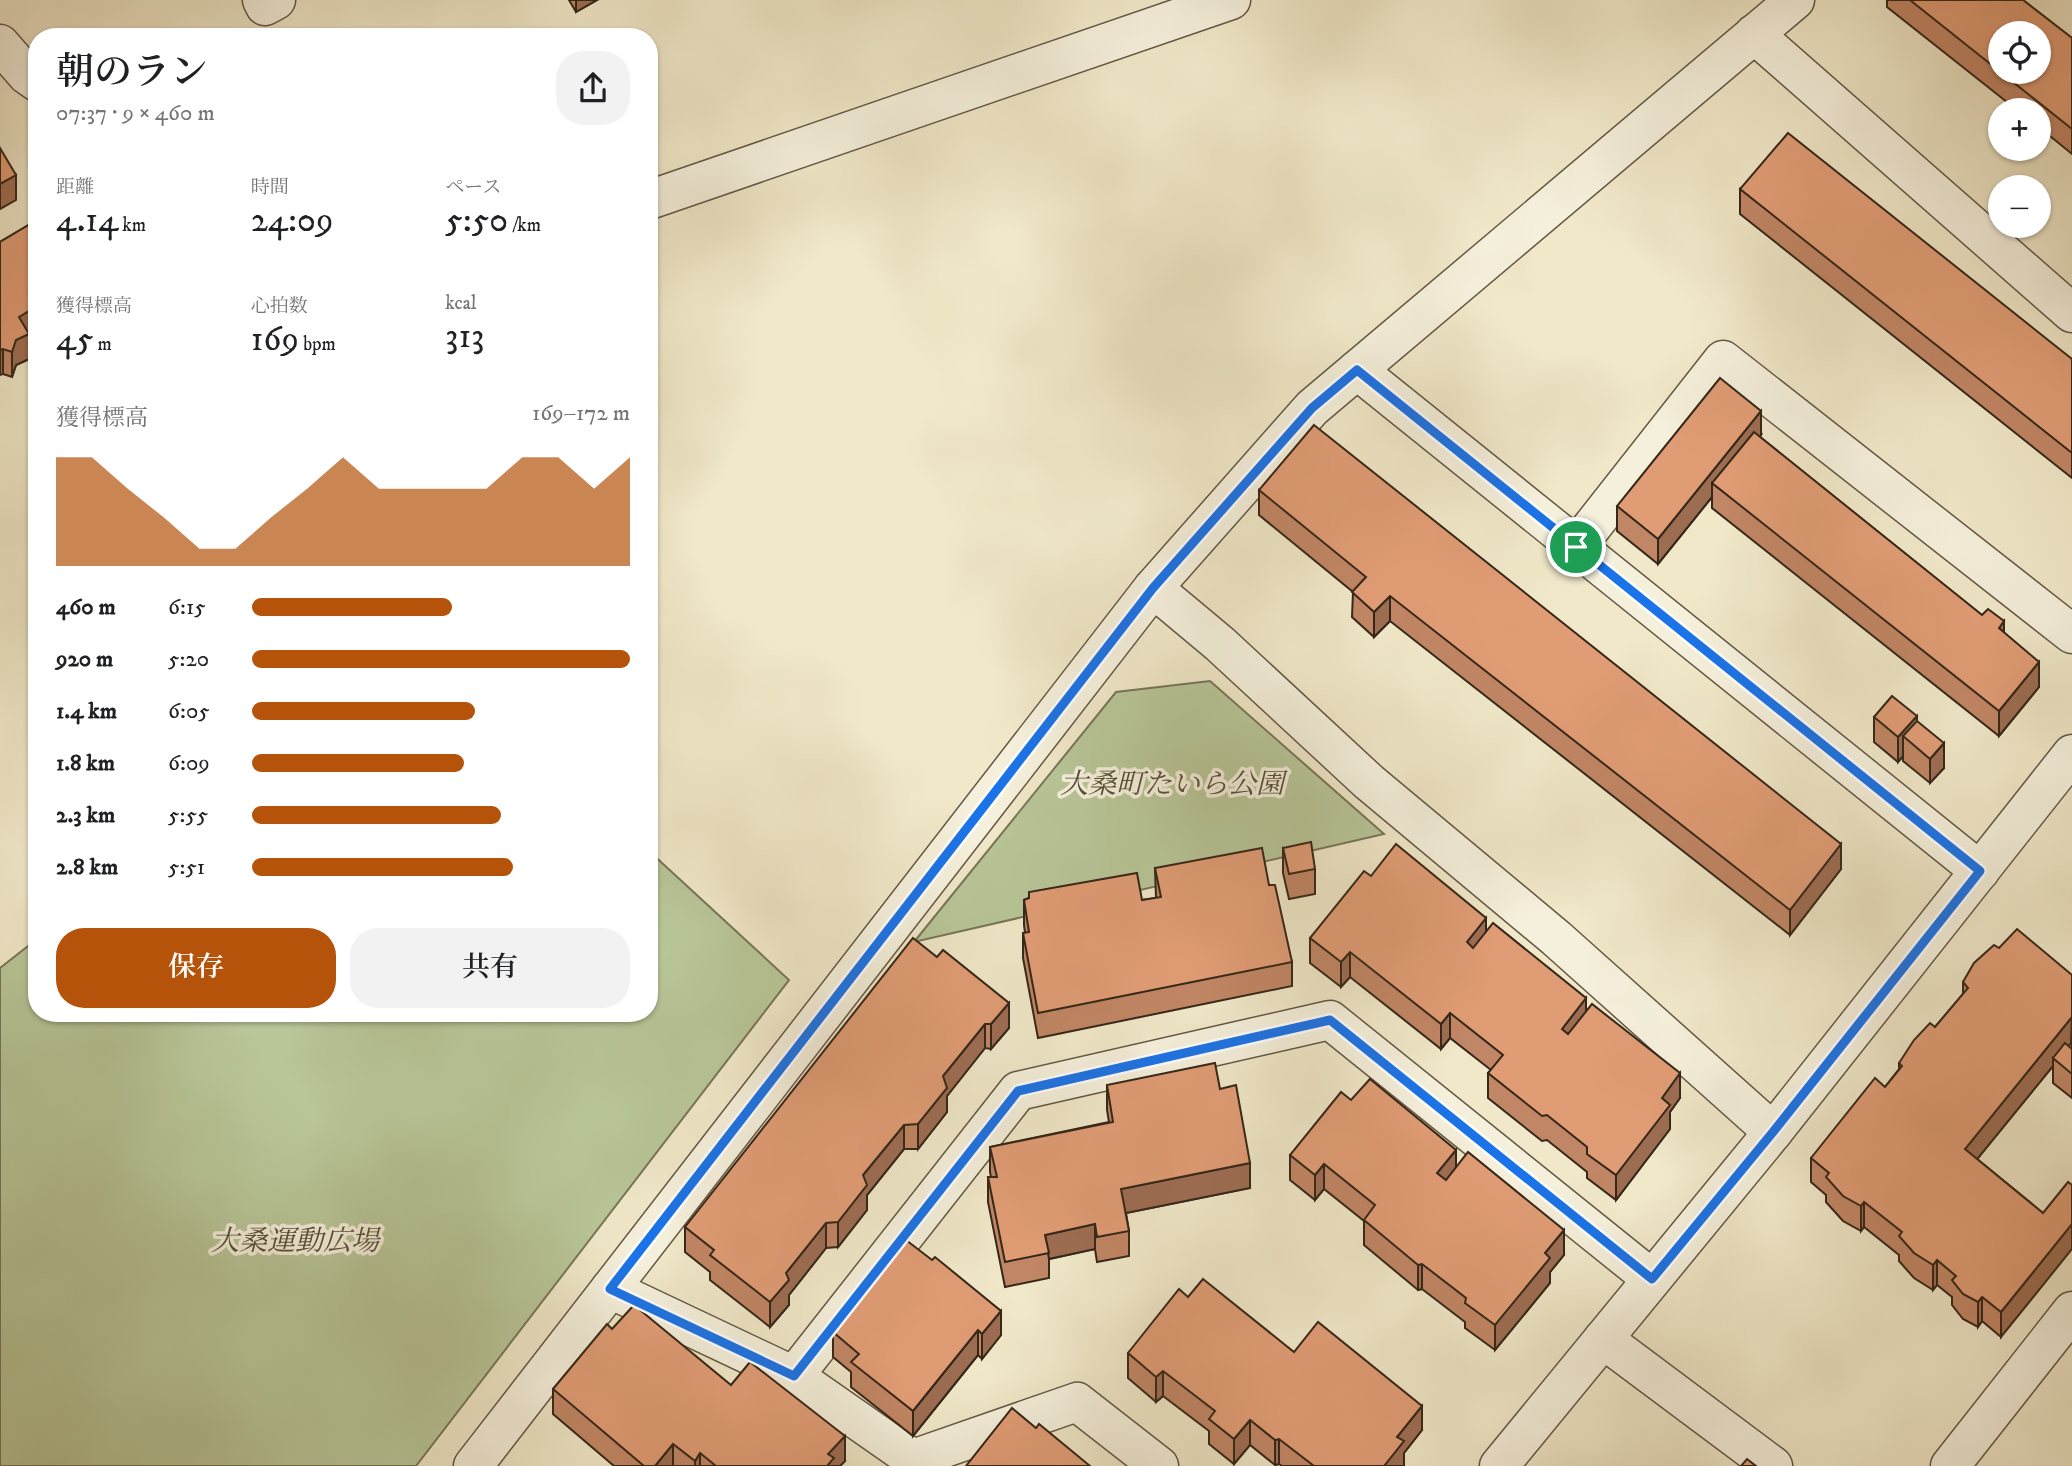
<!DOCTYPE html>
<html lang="ja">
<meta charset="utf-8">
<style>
:root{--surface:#fff;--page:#f2f2f2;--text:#202124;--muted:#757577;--accent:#b45309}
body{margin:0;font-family:"IM FELL DW Pica","Noto Serif JP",serif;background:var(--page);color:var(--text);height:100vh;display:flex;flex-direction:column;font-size:26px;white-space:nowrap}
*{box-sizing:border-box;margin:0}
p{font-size:23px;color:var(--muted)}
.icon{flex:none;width:38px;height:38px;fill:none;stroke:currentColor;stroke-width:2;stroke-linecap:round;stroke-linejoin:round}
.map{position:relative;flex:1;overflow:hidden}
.panel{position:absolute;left:28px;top:28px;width:630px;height:994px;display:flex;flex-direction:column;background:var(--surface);border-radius:28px;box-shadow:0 2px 5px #0004}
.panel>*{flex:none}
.buttons{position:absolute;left:1988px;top:21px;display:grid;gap:14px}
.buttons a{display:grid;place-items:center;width:63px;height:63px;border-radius:50%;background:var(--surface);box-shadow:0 2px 5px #0004;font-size:35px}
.pin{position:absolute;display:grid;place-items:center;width:60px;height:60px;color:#fff;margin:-30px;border:4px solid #fff;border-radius:50%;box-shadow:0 2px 7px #0007}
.round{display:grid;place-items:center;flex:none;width:74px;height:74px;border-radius:28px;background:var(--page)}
.headline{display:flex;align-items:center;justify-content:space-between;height:119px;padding:0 28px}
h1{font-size:38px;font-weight:600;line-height:52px}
.stats{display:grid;grid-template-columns:repeat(3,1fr);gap:10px;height:119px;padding:7px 28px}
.stats div{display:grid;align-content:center}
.stats b{font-size:35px;font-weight:600}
.stats small{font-size:19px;font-weight:400}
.stats p{font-size:19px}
.chart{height:196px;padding:14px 28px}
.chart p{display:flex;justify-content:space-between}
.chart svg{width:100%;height:126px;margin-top:7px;fill:var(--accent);opacity:.7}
.cta{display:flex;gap:14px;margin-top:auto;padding:14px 28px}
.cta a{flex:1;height:80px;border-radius:28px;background:var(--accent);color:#fff;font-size:28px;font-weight:600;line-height:80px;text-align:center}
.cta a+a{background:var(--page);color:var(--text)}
ul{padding:0 28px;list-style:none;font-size:23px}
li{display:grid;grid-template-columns:112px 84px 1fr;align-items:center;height:52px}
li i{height:18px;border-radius:9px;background:var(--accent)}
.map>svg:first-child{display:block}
.green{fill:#b8c698;stroke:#767658;stroke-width:2}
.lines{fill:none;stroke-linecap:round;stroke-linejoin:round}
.minor-casing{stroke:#645745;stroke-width:41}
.minor{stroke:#f5f0dc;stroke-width:38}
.wall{fill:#c18665;stroke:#352719;stroke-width:2}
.shaded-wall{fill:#9d6d52;stroke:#352719;stroke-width:2}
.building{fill:#e09c75;stroke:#352719;stroke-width:2;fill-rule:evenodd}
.route-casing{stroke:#fff;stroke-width:14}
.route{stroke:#1a73e8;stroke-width:9}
.labels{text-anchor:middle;stroke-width:7;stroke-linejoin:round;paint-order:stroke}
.park-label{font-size:28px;font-style:italic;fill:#564f39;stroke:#f5f0dc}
</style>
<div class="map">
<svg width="2072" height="1466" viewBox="0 0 2072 1466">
<rect width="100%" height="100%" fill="#f0e8c9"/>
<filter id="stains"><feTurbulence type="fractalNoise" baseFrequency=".00286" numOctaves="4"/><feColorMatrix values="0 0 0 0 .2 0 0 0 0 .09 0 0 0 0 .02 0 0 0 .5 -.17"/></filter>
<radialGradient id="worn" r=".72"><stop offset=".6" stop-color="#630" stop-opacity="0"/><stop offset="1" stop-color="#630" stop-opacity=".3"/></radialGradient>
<g class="green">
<polygon points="1210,681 1384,834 914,942 1116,692"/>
<polygon points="649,851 789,980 416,1466 0,1466 0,968 37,939 37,1013 649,1013"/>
</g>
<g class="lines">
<g class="minor-casing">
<g id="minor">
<polyline points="262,0 265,6 276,0"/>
<polyline points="1754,34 2072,313"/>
<polyline points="0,44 27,75 37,82"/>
<polyline points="649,200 1231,0"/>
<polyline points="1357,370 1980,871"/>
<polyline points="1576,547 1723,360 2072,634"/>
<polyline points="1153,588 1220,644 1369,782 1556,938 1773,1132"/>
<polyline points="610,1289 794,1376 1018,1091 1330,1020 1652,1279"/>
<polyline points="1603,1339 1773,1466"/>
<polyline points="794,1376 913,1459 1077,1402 1159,1466"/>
<polyline points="473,1466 1153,588 1312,408 1795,0"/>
<polyline points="1499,1466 1773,1132 2072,754"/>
<polyline points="1950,1466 2072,1311"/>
</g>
</g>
<use href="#minor" class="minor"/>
</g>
<g class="wall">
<polygon points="569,0 597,0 576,12"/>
<polygon points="1887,0 2023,0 2072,38 2072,154 2039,127 2039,110 2017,110 1887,7"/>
<polygon points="1740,189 2072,359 2072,478 1740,214"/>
<polygon points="37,220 37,331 29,336 29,359 16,365 12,377 3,374 0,242"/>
<polygon points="1761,435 1760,437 2004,633 2039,687 1999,736 1712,508 1712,497 1658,564 1617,531 1617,506"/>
<polygon points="1259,490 1841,869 1790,935 1390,621 1374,637 1352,617 1353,592 1259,515"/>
<polygon points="1874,717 1917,721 1944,768 1930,783 1903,761 1903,756 1898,762 1874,742"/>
<polygon points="1283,848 1315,869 1315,894 1289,899 1283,873"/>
<polygon points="1155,868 1269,885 1292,962 1292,986 1038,1038 1023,958 1023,933 1025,933 1024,925 1024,900 1029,898 1142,900 1156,898"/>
<polygon points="1371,876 1486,932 1586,1011 1680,1098 1670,1112 1670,1129 1616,1200 1587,1178 1587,1172 1547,1140 1542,1141 1488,1098 1488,1073 1491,1070 1450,1038 1441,1049 1350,977 1341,987 1310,963 1310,938"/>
<polygon points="1999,948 2072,975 2072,1098 2053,1083 2053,1066 1977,1159 2043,1213 2001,1337 1982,1321 1978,1327 1963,1319 1952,1305 1952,1297 1937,1285 1933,1290 1914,1278 1899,1261 1899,1255 1864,1227 1861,1231 1843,1221 1826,1202 1826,1195 1811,1182 1811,1158 1885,1087 1899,1069 1899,1063 1935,1027 1963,994 1963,982"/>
<polygon points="937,957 1009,1028 991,1049 985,1048 947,1096 947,1112 918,1149 904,1149 867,1195 867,1210 838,1247 826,1248 789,1295 789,1305 770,1327 710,1280 710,1272 685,1252 685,1227"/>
<polygon points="1107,1085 1220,1089 1250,1188 1126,1213 1129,1231 1129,1256 1097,1262 1095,1249 1049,1259 1049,1278 1005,1287 988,1202 988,1177 991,1177 990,1172 990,1147 1109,1122 1107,1110"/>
<polygon points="1351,1100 1456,1167 1564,1255 1550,1272 1550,1283 1495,1350 1465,1328 1465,1322 1422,1289 1418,1290 1364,1245 1364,1221 1324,1189 1315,1200 1290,1180 1290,1155"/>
<polygon points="932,1260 1001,1335 982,1359 978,1355 913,1436 851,1387 851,1372 833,1357 833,1332"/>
<polygon points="1188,1297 1294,1352 1422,1430 1404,1453 1404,1466 1282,1466 1279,1464 1275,1465 1250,1445 1234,1464 1209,1444 1209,1431 1163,1396 1156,1402 1128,1378 1128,1353"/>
<polygon points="612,1329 731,1385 845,1461 840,1466 614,1466 553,1414 553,1389"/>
</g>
<g class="shaded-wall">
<polygon points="576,0 597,0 576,12"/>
<polygon points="16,175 16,200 0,209 0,184"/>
<polygon points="37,306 37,331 29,336 29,359 16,365 12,377 12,352 19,317"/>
<polygon points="3,349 3,374 0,375 0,350"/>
<polygon points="1761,411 1761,435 1719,488 1712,483 1712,497 1658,564 1658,539"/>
<polygon points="1390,596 1390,621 1374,637 1374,612"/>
<polygon points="2004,621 2004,646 1999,628"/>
<polygon points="2039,662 2039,687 1999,736 1999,711"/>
<polygon points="1917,716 1917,740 1903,736 1903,756 1898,762 1898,737"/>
<polygon points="1944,743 1944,768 1930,783 1930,759"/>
<polygon points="1841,844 1841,869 1790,935 1790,910"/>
<polygon points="1486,918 1486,943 1467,967 1467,942"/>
<polygon points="1350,952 1350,977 1341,987 1341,962"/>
<polygon points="1586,998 1586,1022 1562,1054 1562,1029"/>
<polygon points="1009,1003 1009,1028 991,1049 991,1024"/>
<polygon points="1450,1013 1450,1038 1441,1049 1441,1024"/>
<polygon points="2072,1017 2071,1043 2057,1061 2053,1058 2053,1066 1965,1174 1965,1149"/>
<polygon points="985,1024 985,1048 947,1096 947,1112 918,1149 918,1124 943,1076"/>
<polygon points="1680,1073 1680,1098 1670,1112 1670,1129 1616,1200 1616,1175 1662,1098"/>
<polygon points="904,1125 904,1149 867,1195 867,1210 838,1247 838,1222 863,1175"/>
<polygon points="1456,1150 1456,1175 1437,1198 1437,1173"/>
<polygon points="1250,1163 1250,1188 1121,1214 1121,1189"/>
<polygon points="1324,1164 1324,1189 1315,1200 1315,1175"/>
<polygon points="1864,1202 1864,1227 1861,1231 1861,1206"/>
<polygon points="826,1223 826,1248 789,1295 789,1305 770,1327 770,1302 786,1273"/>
<polygon points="1095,1224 1095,1249 1049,1259 1045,1235"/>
<polygon points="2072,1224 2072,1249 2001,1337 2001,1312"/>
<polygon points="1564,1230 1564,1255 1550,1272 1550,1283 1495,1350 1495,1325 1545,1253"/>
<polygon points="1937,1260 1937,1285 1933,1290 1933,1265"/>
<polygon points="1422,1264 1422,1289 1418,1290 1418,1265"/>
<polygon points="1982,1297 1982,1321 1978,1327 1978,1302"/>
<polygon points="1001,1311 1001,1335 982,1359 982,1334"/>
<polygon points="978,1330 978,1355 913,1436 913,1411"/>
<polygon points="1163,1371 1163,1396 1156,1402 1156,1377"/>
<polygon points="1422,1406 1422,1430 1404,1453 1404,1466 1384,1466 1397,1437"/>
<polygon points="1250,1420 1250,1445 1234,1464 1234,1439"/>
<polygon points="845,1436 845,1461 840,1466 827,1466 828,1454"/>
<polygon points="1279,1439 1279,1464 1275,1465 1275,1440"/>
<polygon points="673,1444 673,1466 655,1466"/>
<polygon points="700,1453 700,1466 695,1466 695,1461"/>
</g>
<g class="building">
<path d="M1910,0h113l49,38v91zM2000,33h39v39h-39z"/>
<polygon points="1788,133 2072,359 2072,453 1740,189"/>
<polygon points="0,148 16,175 0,184"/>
<polygon points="37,220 37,306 19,317 29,334 16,340 12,352 3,349 0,350 0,242"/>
<polygon points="1720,378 1761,411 1658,539 1617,506"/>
<polygon points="1314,425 1841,844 1790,910 1390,596 1374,612 1352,592 1366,577 1259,490"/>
<polygon points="1754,432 1982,615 1988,609 2004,621 1999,628 2039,662 1999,711 1712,483"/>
<polygon points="1892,696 1917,716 1898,737 1874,717"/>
<polygon points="1917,721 1944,743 1930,759 1903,736"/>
<polygon points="1311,842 1315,869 1289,874 1283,848"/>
<polygon points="1396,844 1486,918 1467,942 1473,948 1493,923 1586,998 1562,1029 1568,1034 1592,1004 1680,1073 1662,1098 1670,1105 1616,1175 1587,1154 1587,1147 1547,1115 1542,1116 1488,1073 1503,1055 1450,1013 1441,1024 1350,952 1341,962 1310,938 1364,871 1371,876"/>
<polygon points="1262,848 1269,885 1275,885 1292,962 1038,1013 1023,933 1029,932 1024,900 1029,898 1029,892 1137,873 1142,900 1161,897 1155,868"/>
<polygon points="2017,929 2072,975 2072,1017 1965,1149 2043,1213 2068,1182 2072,1185 2072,1224 2001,1312 1982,1297 1978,1302 1963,1294 1952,1280 1956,1276 1937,1260 1933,1265 1914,1253 1899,1236 1902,1232 1864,1202 1861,1206 1843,1196 1826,1177 1829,1173 1811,1158 1875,1078 1885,1087 1902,1066 1899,1063 1914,1040 1930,1023 1935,1027 1968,988 1963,982 1974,963 1994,945 1999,948"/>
<polygon points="913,938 937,957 943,950 1009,1003 991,1024 985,1024 943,1076 947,1088 918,1124 904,1125 863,1175 867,1185 838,1222 826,1223 786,1273 789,1280 770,1302 710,1255 714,1250 685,1227"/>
<polygon points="2065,1043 2072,1049 2072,1074 2053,1058"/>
<polygon points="1215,1063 1220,1089 1236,1085 1250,1163 1121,1189 1129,1231 1097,1237 1095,1224 1045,1235 1049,1253 1005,1262 988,1177 997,1177 990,1147 1113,1122 1107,1085"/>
<polygon points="1370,1079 1456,1150 1437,1173 1446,1180 1468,1152 1564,1230 1545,1253 1550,1258 1495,1325 1465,1303 1466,1298 1422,1264 1418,1265 1364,1220 1375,1205 1324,1164 1315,1175 1290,1155 1341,1092 1351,1100"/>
<polygon points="906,1240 932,1260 935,1257 1001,1311 982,1334 978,1330 913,1411 851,1362 859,1354 833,1332"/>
<polygon points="1203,1279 1294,1352 1318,1322 1422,1406 1397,1437 1404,1441 1384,1466 1314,1466 1279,1439 1275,1440 1250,1420 1234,1439 1209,1419 1215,1411 1163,1371 1156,1377 1128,1353 1179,1289 1188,1297"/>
<polygon points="634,1305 731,1385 750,1362 845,1436 828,1454 834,1458 827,1466 716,1466 700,1453 695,1461 673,1444 655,1466 644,1466 553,1389 607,1324 612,1329"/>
<polygon points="1012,1408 1036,1428 1039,1424 1090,1466 966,1466"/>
<polygon points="1747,1459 1756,1466 1741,1466"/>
</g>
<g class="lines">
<g class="route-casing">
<polygon id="route" points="1357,370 1980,871 1773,1132 1652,1279 1330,1020 1018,1091 794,1376 610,1289 1153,588 1312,408"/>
</g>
<use href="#route" class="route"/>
</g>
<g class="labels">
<g class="park-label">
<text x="1172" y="793">大桑町たいら公園</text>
<text x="295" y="1250">大桑運動広場</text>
</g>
</g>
<rect width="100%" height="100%" filter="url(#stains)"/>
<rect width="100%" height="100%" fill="url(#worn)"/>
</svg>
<div class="buttons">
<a><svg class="icon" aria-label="locate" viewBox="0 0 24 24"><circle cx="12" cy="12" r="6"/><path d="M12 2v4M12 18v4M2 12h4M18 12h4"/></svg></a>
<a>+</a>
<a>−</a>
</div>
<div class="pin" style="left:1576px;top:547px;background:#1e9e55"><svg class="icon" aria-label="arrive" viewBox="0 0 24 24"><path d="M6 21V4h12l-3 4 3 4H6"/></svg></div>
<section class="panel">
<div class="headline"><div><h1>朝のラン</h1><p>07:37 · 9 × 460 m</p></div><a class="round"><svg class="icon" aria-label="share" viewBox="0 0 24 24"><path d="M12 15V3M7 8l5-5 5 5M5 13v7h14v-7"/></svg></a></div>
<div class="stats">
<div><p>距離</p><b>4.14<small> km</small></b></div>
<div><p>時間</p><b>24:09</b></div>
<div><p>ペース</p><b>5:50<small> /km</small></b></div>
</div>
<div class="stats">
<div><p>獲得標高</p><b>45<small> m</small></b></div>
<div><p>心拍数</p><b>169<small> bpm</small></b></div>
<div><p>kcal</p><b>313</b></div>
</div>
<div class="chart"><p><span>獲得標高</span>169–172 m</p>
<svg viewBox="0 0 160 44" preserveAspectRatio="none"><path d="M0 44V6L10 6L20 17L30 27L40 38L50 38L60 27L70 17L80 6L90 17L100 17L110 17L120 17L130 6L140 6L150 17L160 6V44z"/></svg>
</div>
<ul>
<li><b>460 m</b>6:15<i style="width:53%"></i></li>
<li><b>920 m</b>5:20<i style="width:100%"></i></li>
<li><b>1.4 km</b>6:05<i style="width:59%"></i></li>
<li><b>1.8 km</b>6:09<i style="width:56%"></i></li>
<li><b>2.3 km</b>5:55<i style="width:66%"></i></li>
<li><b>2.8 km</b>5:51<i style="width:69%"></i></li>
</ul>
<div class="cta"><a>保存</a><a>共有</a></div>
</section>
</div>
